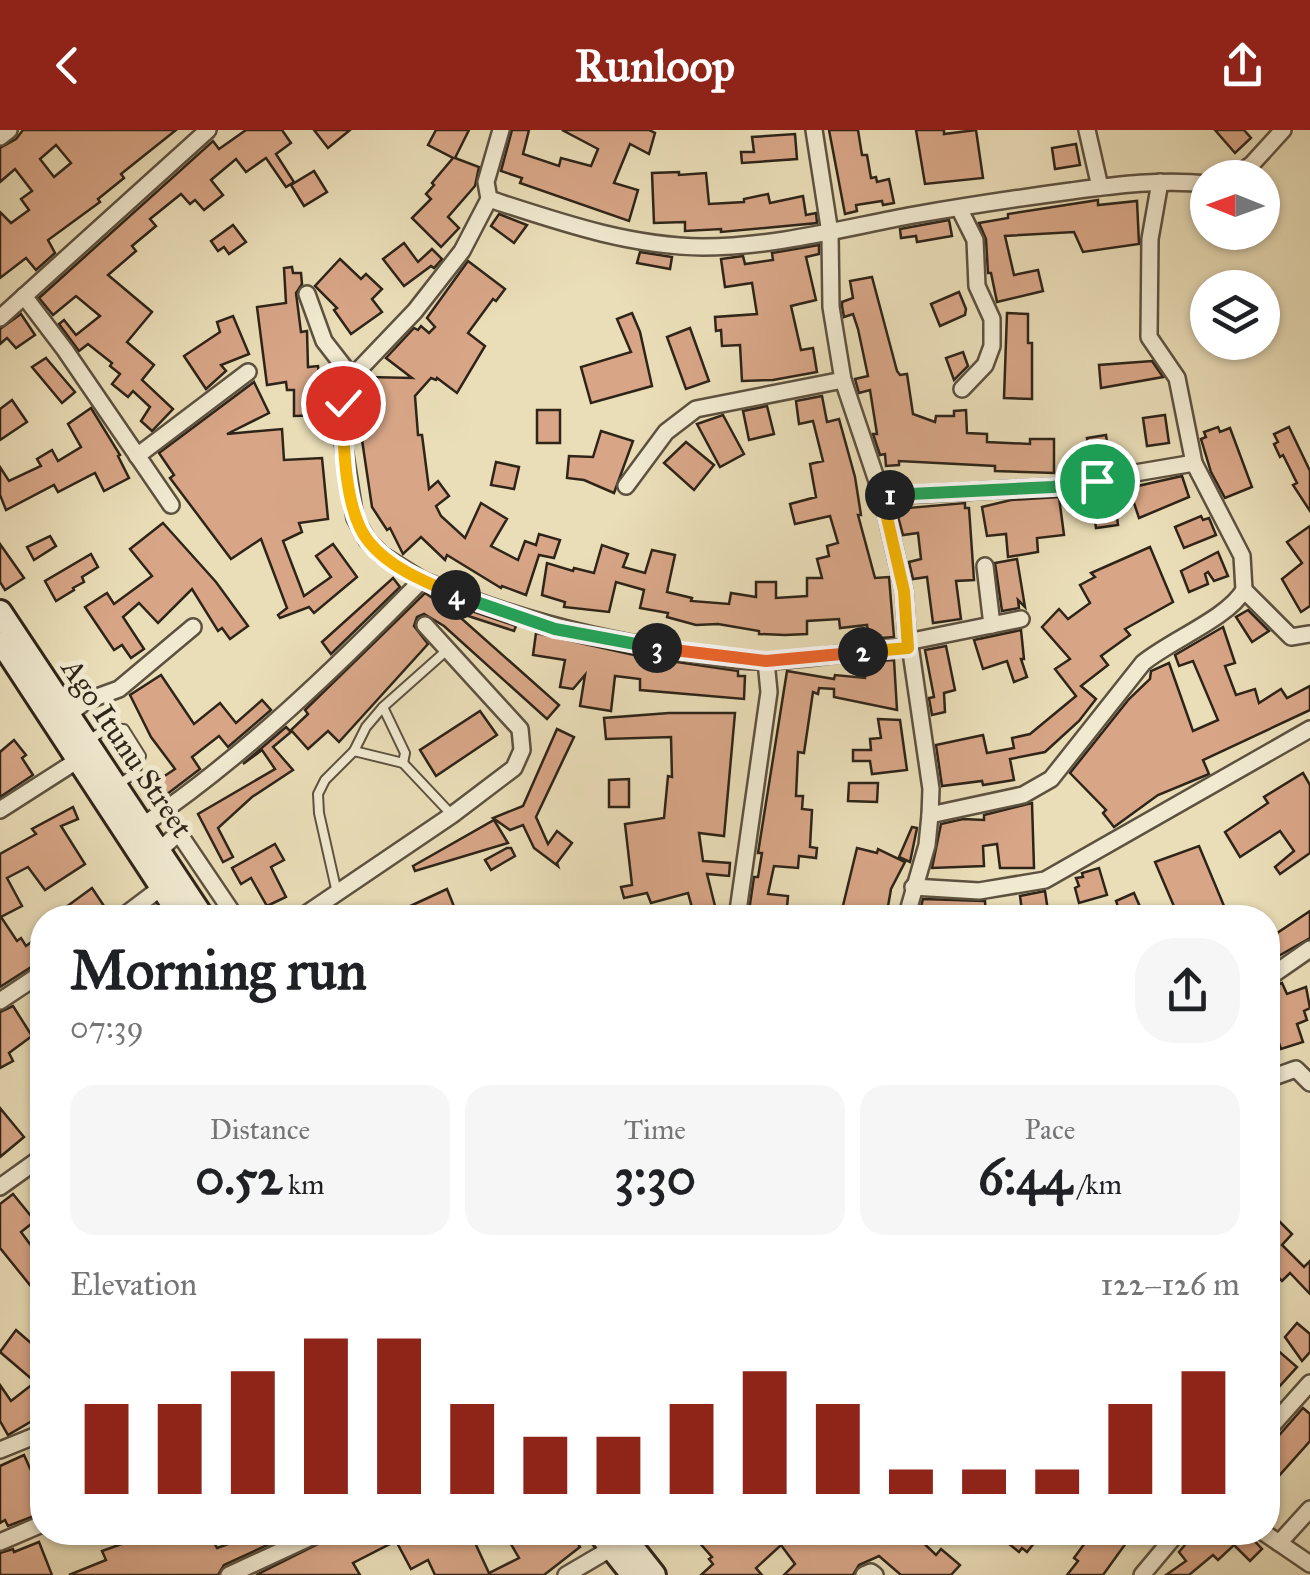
<!DOCTYPE html>
<meta charset="utf-8">
<style>
:root{--surface:#fff;--page:#f6f6f6;--text:#202124;--muted:#757577;--accent:#8f2418}
body{margin:0;font-family:"IM FELL Great Primer",serif;background:var(--page);color:var(--text);height:100vh;display:flex;flex-direction:column;font-size:38px;white-space:nowrap}
*{box-sizing:border-box;margin:0}
p{font-size:32px;color:var(--muted)}
.icon{flex:none;width:55px;height:55px;fill:none;stroke:currentColor;stroke-width:2;stroke-linecap:round;stroke-linejoin:round}
.map{position:relative;flex:1;overflow:hidden}
.drawer{position:absolute;left:30px;top:775px;width:1250px;height:640px;display:flex;flex-direction:column;background:var(--surface);border-radius:40px;box-shadow:0 2px 8px #0004}
.drawer>*{flex:none}
.needle{width:65px;rotate:271deg}
.fabs{position:absolute;left:1190px;top:30px;display:grid;gap:20px}
.fabs a{display:grid;place-items:center;width:90px;height:90px;border-radius:50%;background:var(--surface);box-shadow:0 2px 8px #0004;font-size:50px}
.pin{position:absolute;display:grid;place-items:center;width:85px;height:85px;color:#fff;margin:-42px;border:5px solid #fff;border-radius:50%;box-shadow:0 2px 10px #0007}
.km{position:absolute;width:50px;height:50px;margin:-25px;border-radius:50%;background:#222;color:#fff;font-size:28px;line-height:50px;text-align:center}
.round{display:grid;place-items:center;flex:none;width:105px;height:105px;border-radius:40px;background:var(--page)}
.overview{display:flex;align-items:center;justify-content:space-between;height:170px;padding:0 40px}
h1{font-size:55px;font-weight:800;line-height:75px}
.metrics{display:grid;grid-template-columns:repeat(3,1fr);gap:15px;height:170px;padding:10px 40px}
.metrics div{display:grid;align-content:center;border-radius:25px;background:var(--page);text-align:center}
.metrics b{font-size:50px;font-weight:800}
.metrics small{font-size:28px;font-weight:400}
.metrics p{font-size:28px}
.chart{height:280px;padding:20px 40px}
.chart p{display:flex;justify-content:space-between}
.chart svg{width:100%;height:180px;margin-top:10px;stroke:var(--accent);stroke-width:6}
header{display:flex;justify-content:space-between;align-items:center;height:130px;padding:0 40px;background:var(--accent);color:#fff;font-size:45px;font-weight:800}
.map>svg:first-child{display:block}
.building{fill:#d8a687;stroke:#2e2418;stroke-width:2.5;fill-rule:evenodd}
.lines{fill:none;stroke-linecap:round;stroke-linejoin:round}
.lane-casing{stroke:#5d5240;stroke-width:12}
.street-casing{stroke:#5d5240;stroke-width:20}
.secondary-casing{stroke:#2e2418;stroke-width:28}
.lane{stroke:#f1ead1;stroke-width:8}
.street{stroke:#f1ead1;stroke-width:15}
.secondary{stroke:#f1ead1;stroke-width:22}
.split-1-casing{stroke:#fff;stroke-width:20}
.split-2-casing{stroke:#fff;stroke-width:20}
.split-3-casing{stroke:#fff;stroke-width:20}
.split-4-casing{stroke:#fff;stroke-width:20}
.split-5-casing{stroke:#fff;stroke-width:20}
.split-1{stroke:#22a559;stroke-width:12}
.split-2{stroke:#f5b400;stroke-width:12}
.split-3{stroke:#f0652b;stroke-width:12}
.split-4{stroke:#22a559;stroke-width:12}
.split-5{stroke:#f5b400;stroke-width:12}
.labels{text-anchor:middle;stroke-width:10;stroke-linejoin:round;paint-order:stroke}
.street-label{font-size:30px;fill:#2e2418;stroke:#f1ead1}
</style>
<header><svg class="icon" aria-label="back" viewBox="0 0 24 24"><path d="M15 5l-7 7 7 7"/></svg>Runloop<svg class="icon" aria-label="share" viewBox="0 0 24 24"><path d="M12 15V3M7 8l5-5 5 5M5 13v7h14v-7"/></svg></header>
<div class="map">
<svg width="1310" height="1445" viewBox="0 0 1310 1445">
<rect width="100%" height="100%" fill="#eadeb8"/>
<filter id="stains"><feTurbulence type="fractalNoise" baseFrequency=".002" numOctaves="4"/><feColorMatrix values="0 0 0 0 .2 0 0 0 0 .09 0 0 0 0 .02 0 0 0 .5 -.17"/></filter>
<radialGradient id="worn" r=".72"><stop offset=".6" stop-color="#630" stop-opacity="0"/><stop offset="1" stop-color="#630" stop-opacity=".3"/></radialGradient>
<g class="building">
<path d="M23,0h153l-55,44 3,4 -26,21 2,3 -52,38 7,13 -19,17 -10,-12 -26,20v-66l11,11 18,-13 -8,-11 11,-8 -17,-22 -15,13v-34l16,-9zM56,15l15,18 -17,14 -14,-18z"/>
<polygon points="246,0 282,0 291,13 276,24 294,52 286,57 266,28 246,42 236,29 211,50 223,65 204,80 195,70 190,74 181,64 150,89 156,96 132,116 136,121 108,145 152,182 127,212 154,235 142,250 173,279 152,301 141,291 150,277 133,261 128,267 112,254 120,244 110,236 112,233 88,214 79,221 59,194 64,190 76,205 100,186 76,166 53,185 39,168 213,11 219,19"/>
<polygon points="314,0 350,0 328,18"/>
<polygon points="436,0 469,0 455,28 479,37 475,56 448,87 459,98 441,117 412,88 431,69 426,64 434,55 432,53 453,28 428,15"/>
<polygon points="512,0 529,0 523,24 559,36 561,28 591,36 598,19 562,0 649,0 655,3 649,24 630,14 614,53 638,60 629,91 520,53 522,48 501,41"/>
<polygon points="829,0 858,0 862,25 867,25 871,48 876,47 877,52 889,49 894,73 883,75 882,71 856,75 857,81 845,84"/>
<polygon points="916,0 944,0 944,4 976,0 983,48 925,54"/>
<polygon points="1215,0 1244,0 1251,8 1235,23"/>
<polygon points="795,4 797,29 742,33 741,22 754,22 752,7"/>
<polygon points="1076,14 1080,35 1055,39 1052,18"/>
<polygon points="314,41 327,62 304,76 291,55"/>
<polygon points="679,42 679,45 706,43 709,74 744,72 744,69 768,64 770,73 803,66 806,85 816,83 817,93 721,102 721,99 685,101 685,92 654,93 652,43"/>
<polygon points="1098,70 1098,75 1137,71 1139,114 1083,122 1074,102 1005,106 1014,145 1038,140 1043,161 997,172 991,143 988,143 986,109 979,93 1008,88 1008,84"/>
<polygon points="499,84 527,95 514,113 491,96"/>
<polygon points="949,90 952,106 917,112 916,106 901,108 900,99"/>
<polygon points="233,95 246,112 229,124 224,117 218,121 211,111"/>
<polygon points="404,113 418,132 432,119 442,129 434,138 431,136 404,156 383,129"/>
<polygon points="819,115 819,124 806,127 816,170 791,176 801,220 813,218 817,242 773,250 742,251 740,215 722,216 721,200 716,201 715,187 757,184 752,153 725,157 721,129 743,126 745,134 773,130 772,123"/>
<polygon points="640,122 672,127 670,139 637,133"/>
<polygon points="340,129 361,149 366,144 382,159 372,169 382,182 351,204 334,180 337,178 315,156"/>
<polygon points="468,131 505,159 496,171 493,169 468,203 485,216 457,263 437,248 436,250 431,248 415,266 418,305 422,305 429,359 438,351 449,366 436,376 441,386 465,408 481,373 507,389 491,416 518,430 525,411 536,415 539,404 560,410 554,428 539,425 526,465 502,456 501,458 447,425 445,430 421,407 403,424 390,398 387,400 372,377 361,303 358,303 359,276 367,276 368,247 412,248 386,228 414,198 418,200 421,196 429,203 435,197 427,188"/>
<polygon points="292,137 293,143 301,143 302,154 296,163 301,202 307,201 308,237 318,236 324,285 294,286 294,260 287,260 286,252 267,255 257,177 286,173 284,138"/>
<polygon points="872,147 897,241 900,245 907,244 913,284 935,292 936,286 954,286 954,281 966,280 967,303 987,304 987,312 1030,314 1030,309 1054,309 1054,343 995,341 995,336 899,331 899,335 886,336 885,324 880,325 873,304 877,304 870,260 859,263 855,249 868,246 858,199 853,184 844,187 842,176 842,172 853,168 850,151"/>
<polygon points="959,162 966,179 965,185 940,196 931,174"/>
<polygon points="632,183 640,202 652,256 591,273 581,237 631,222 617,189"/>
<polygon points="1007,183 1028,184 1028,213 1032,213 1032,269 1004,268"/>
<polygon points="21,184 35,205 16,218 7,208 0,214 0,199"/>
<polygon points="233,186 249,224 221,235 226,241 206,259 184,226 220,202 217,192"/>
<polygon points="690,198 709,251 686,259 667,207"/>
<polygon points="963,222 968,236 954,250 946,228"/>
<polygon points="46,228 75,262 62,273 32,237"/>
<polygon points="1152,231 1163,247 1101,258 1099,235"/>
<polygon points="254,252 269,283 227,304 282,299 284,330 322,328 328,389 299,393 302,402 283,411 304,466 331,447 316,426 333,414 357,447 314,483 309,477 280,488 278,485 287,478 261,409 231,429 170,348 174,345 159,323"/>
<polygon points="822,266 827,292 839,289 855,347 861,385 858,385 875,448 889,447 894,507 869,509 867,495 840,498 839,489 807,491 807,504 785,505 759,504 759,501 718,494 696,495 667,487 668,483 640,478 644,460 616,452 609,482 564,477 565,472 542,465 547,433 573,441 574,438 594,443 602,415 628,424 623,437 645,443 652,420 675,425 667,462 692,468 691,471 729,474 731,463 756,467 756,452 776,452 776,468 807,466 807,448 822,448 817,429 829,426 827,416 838,413 830,386 795,394 790,374 816,367 810,334 823,331 813,291 799,294 796,271"/>
<polygon points="12,270 27,292 0,310 0,279"/>
<polygon points="767,276 774,304 749,310 743,281"/>
<polygon points="91,278 120,325 118,326 129,348 104,361 95,343 58,362 54,355 6,380 0,365 0,337 9,351 41,336 37,329 52,320 58,331 81,317 68,294"/>
<rect x="537" y="280" width="23" height="33"/>
<polygon points="723,285 744,324 720,337 697,294"/>
<polygon points="1165,285 1169,313 1147,316 1143,288"/>
<polygon points="1218,297 1220,302 1230,298 1252,357 1225,368 1211,342 1201,309 1206,307 1204,302"/>
<polygon points="1289,297 1310,341 1310,381 1293,355 1297,353 1283,325 1280,327 1274,314 1278,312 1274,304"/>
<polygon points="601,301 633,311 614,363 584,350 567,348 569,326 593,327"/>
<polygon points="1106,305 1110,333 1092,336 1087,308"/>
<polygon points="686,312 714,335 694,360 664,333"/>
<polygon points="496,332 519,337 514,359 491,355"/>
<polygon points="1182,346 1189,367 1139,388 1129,358"/>
<polygon points="1114,365 1118,395 1096,398 1092,368"/>
<polygon points="1059,367 1064,405 1037,408 1038,422 1008,427 1006,404 987,406 982,377 1011,370"/>
<polygon points="965,373 965,378 969,378 974,450 956,451 961,489 933,493 927,447 913,449 909,432 921,429 918,403 903,405 896,379"/>
<polygon points="1201,386 1203,390 1209,388 1216,405 1184,418 1175,397"/>
<polygon points="163,393 216,452 248,496 230,509 222,498 218,501 192,459 158,493 139,473 123,487 144,519 131,528 122,515 114,520 85,477 107,463 114,474 152,446 130,419"/>
<polygon points="1310,396 1310,476 1301,482 1282,449 1302,433 1287,412"/>
<polygon points="50,406 56,416 34,430 27,417"/>
<polygon points="0,414 24,448 5,460 0,452"/>
<polygon points="1150,417 1173,472 1125,499 1130,505 1101,526 1108,535 1081,556 1096,569 1079,591 1045,622 1010,629 1014,650 983,655 982,651 942,656 936,615 983,605 987,623 1014,618 1012,608 1030,604 1076,566 1055,539 1070,529 1042,497 1059,479 1068,489 1090,473 1080,455 1095,447 1091,443"/>
<polygon points="1218,422 1228,446 1214,451 1208,442 1205,444 1208,454 1189,462 1181,441"/>
<polygon points="91,424 98,437 82,447 84,452 73,458 74,460 56,471 45,451"/>
<polygon points="1017,429 1025,477 1018,470 1019,478 1002,481 995,433"/>
<polygon points="393,448 400,457 331,524 322,512"/>
<polygon points="425,463 449,479 451,474 516,496 514,501 453,481 559,575 547,589 444,496 424,484 417,487 414,496 428,514 339,612 328,601 308,619 291,600 308,584 305,580"/>
<polygon points="1248,480 1269,501 1252,512 1236,487"/>
<polygon points="1223,497 1235,533 1225,536 1236,565 1255,559 1259,573 1281,559 1287,568 1310,556 1310,580 1203,630 1209,644 1158,665 1114,697 1103,683 1106,680 1070,643 1129,569 1150,549 1151,541 1169,533 1193,601 1218,590 1193,531 1179,536 1175,525"/>
<polygon points="1021,500 1024,529 1021,529 1027,547 1014,552 1007,531 983,539 974,510"/>
<polygon points="536,503 643,527 738,541 738,546 745,546 744,569 640,560 640,549 615,546 611,581 580,576 585,545 573,559 560,557 565,530 533,525"/>
<polygon points="946,516 955,560 944,563 945,582 932,585 929,568 934,567 925,520"/>
<polygon points="894,530 897,580 834,567 834,559 819,558 818,564 813,562 804,623 798,622 796,666 803,666 802,679 812,680 810,717 817,718 816,728 799,726 798,738 774,736 768,764 788,766 786,788 748,788 754,747 758,747 762,723 758,723 787,541 834,549 835,545 865,548 866,532"/>
<polygon points="161,545 194,594 220,573 236,593 262,570 271,580 228,617 219,606 192,627 200,639 158,671 148,657 175,639 151,607 130,565"/>
<polygon points="480,581 497,605 436,646 420,620"/>
<polygon points="669,583 735,583 724,706 699,703 703,731 730,733 729,746 707,744 718,788 695,788 688,763 651,773 647,763 624,768 621,757 632,755 625,694 664,688 668,646 672,647 671,607 606,609 604,588"/>
<polygon points="878,589 900,590 907,640 872,644 870,631 853,631 853,620 871,620 870,609 881,608"/>
<polygon points="286,597 291,602 273,617 293,640 252,667 218,698 233,727 223,732 198,684 275,639 262,620 243,634"/>
<polygon points="557,599 574,607 536,687 548,714 557,701 572,713 557,733 558,736 534,718 523,695 510,700 493,688 523,676"/>
<polygon points="14,610 26,625 22,628 33,645 0,667 0,622"/>
<polygon points="1303,643 1310,655 1310,723 1280,744 1275,737 1294,721 1280,701 1240,727 1225,702 1268,673 1264,667"/>
<polygon points="629,649 629,677 609,677 609,650"/>
<polygon points="849,653 878,653 877,672 848,671"/>
<polygon points="1032,673 1034,738 1000,738 997,714 983,716 984,736 932,738 941,694 963,689 984,690 984,685"/>
<polygon points="73,677 78,689 61,696 85,734 45,760 28,737 7,748 22,776 1,787 17,811 21,808 26,816 42,804 42,830 0,857 0,724 36,704 32,699"/>
<polygon points="494,690 508,713 415,741 413,736"/>
<polygon points="912,697 917,698 910,732 899,727"/>
<polygon points="275,714 284,730 271,737 286,767 267,776 251,748 241,754 232,738"/>
<polygon points="1199,716 1229,788 1179,788 1155,732"/>
<polygon points="507,718 511,718 515,726 491,740 485,730"/>
<polygon points="857,718 877,723 878,719 905,732 891,759 886,788 840,788"/>
<polygon points="1099,738 1107,765 1079,773 1075,758 1079,756 1076,748 1083,747 1082,743"/>
<polygon points="92,758 104,776 89,788 51,788"/>
<polygon points="447,759 455,779 434,788 410,788 406,778"/>
<polygon points="1045,761 1049,788 1023,788 1020,766"/>
<polygon points="1134,763 1145,788 1122,788 1116,771"/>
<polygon points="923,769 985,771 986,788 918,788"/>
<polygon points="1310,781 1310,808 1268,832 1268,809"/>
<polygon points="1282,853 1287,864 1306,857 1310,878 1304,881 1307,890 1297,894 1303,912 1281,919 1273,895 1268,898 1268,859"/>
<polygon points="13,876 32,906 9,923 13,931 0,938 0,882"/>
<polygon points="0,978 24,1007 0,1027"/>
<polygon points="13,1064 35,1091 21,1102 38,1125 32,1139 42,1147 42,1170 0,1118 0,1074"/>
<polygon points="1277,1089 1292,1104 1282,1115 1304,1137 1310,1131 1310,1164 1290,1143 1282,1151 1268,1137 1268,1100"/>
<polygon points="1297,1193 1310,1204 1310,1222 1302,1231 1285,1207"/>
<polygon points="16,1200 32,1214 42,1201 42,1241 34,1251 0,1222"/>
<polygon points="1268,1212 1297,1237 1268,1269"/>
<polygon points="34,1253 42,1265 42,1285 8,1305 0,1291 0,1255 11,1271"/>
<polygon points="1303,1278 1310,1284 1310,1311 1268,1358 1268,1318"/>
<polygon points="24,1325 42,1365 42,1383 8,1396 5,1390 0,1393 0,1336"/>
<polygon points="155,1402 208,1402 217,1418 240,1410 237,1402 285,1402 287,1406 224,1435 218,1445 69,1445 106,1430 102,1421"/>
<polygon points="342,1402 470,1402 489,1443 519,1428 504,1402 571,1402 580,1417 544,1445 435,1445 428,1430 411,1439 396,1411 353,1433 360,1445 256,1445"/>
<polygon points="690,1402 912,1402 936,1425 941,1419 960,1435 951,1445 901,1445 879,1426 859,1435 853,1445 784,1445 795,1434 781,1415 756,1438 762,1445 701,1445 713,1434 709,1429 712,1427"/>
<polygon points="994,1402 1043,1402 1027,1422 1022,1418 1019,1422"/>
<polygon points="1093,1402 1134,1402 1103,1445 1067,1445 1078,1431 1074,1428"/>
<polygon points="1196,1402 1246,1402 1262,1419 1250,1431 1234,1415 1218,1430 1213,1425 1189,1445 1166,1445 1186,1431 1179,1422"/>
<polygon points="39,1412 52,1445 0,1445 0,1423 13,1419 14,1422"/>
</g>
<g class="lines">
<g class="lane-casing">
<g id="lane">
<polyline points="383,577 405,623 403,633"/>
<polyline points="87,611 108,598 124,599 141,626 135,643 119,654"/>
<polyline points="354,621 403,633 452,685"/>
<polyline points="337,763 319,683 318,664 325,650 354,621 366,597 383,577 446,521"/>
</g>
</g>
<g class="street-casing">
<g id="street">
<polyline points="814,0 830,103 831,177 843,250 882,366 904,461 908,518"/>
<polyline points="1087,0 1100,57"/>
<polyline points="0,7 9,0"/>
<polyline points="1233,48 1252,34 1283,0"/>
<path d="M489,69c71,23 139,47 214,48 71,0 141,-19 211,-32 52,-9 105,-17 157,-24 46,-6 91,-12 137,-7"/>
<polyline points="959,78 975,110 977,156 992,189 992,216 985,235 962,259"/>
<polyline points="307,164 324,211 352,247"/>
<polyline points="24,166 65,220 171,375"/>
<polyline points="0,188 208,0"/>
<polyline points="137,326 248,242"/>
<polyline points="626,356 666,302 696,279 843,250"/>
<polyline points="882,366 1053,357 1194,333"/>
<polyline points="985,436 992,495"/>
<polyline points="422,450 382,425 367,410 355,388 343,312 343,273 352,247 415,181 462,121 489,69 486,52 501,0"/>
<polyline points="1244,460 1291,507 1310,504"/>
<polyline points="907,512 1021,489"/>
<polyline points="68,585 86,571 119,559 193,497"/>
<polyline points="0,680 78,630"/>
<path d="M930,685l93,-20 28,-16 92,-116c28,-23 85,-45 101,-73l-2,-34 -48,-93 -17,-85 -28,-41 1,-98 10,-57"/>
<path d="M142,696c103,-70 193,-157 280,-246 84,36 167,58 257,71 29,5 62,11 91,10 46,-2 92,-12 138,-13l3,4 20,137 -1,26 -3,30 -21,73"/>
<polyline points="160,720 175,706 180,705 236,788"/>
<polyline points="913,757 979,761 1045,750 1310,599"/>
<polyline points="121,788 162,757"/>
<polyline points="300,788 452,685 514,638 522,620 520,599 425,495"/>
<polyline points="737,788 769,562 766,531"/>
<polyline points="1268,848 1310,819"/>
<polyline points="0,871 42,843"/>
<polyline points="1268,949 1296,939 1310,953"/>
<polyline points="0,1057 42,1027"/>
<polyline points="1268,1156 1270,1158"/>
<polyline points="1268,1300 1310,1253"/>
<polyline points="0,1320 42,1303"/>
<polyline points="1263,1402 1310,1434"/>
<polyline points="0,1412 42,1394"/>
<polyline points="1279,1413 1310,1379"/>
<polyline points="229,1445 322,1402"/>
<polyline points="566,1445 612,1418"/>
<polyline points="864,1445 871,1442 875,1445"/>
<polyline points="1142,1445 1178,1402"/>
</g>
</g>
<g class="secondary-casing">
<g id="secondary">
<polyline points="0,482 203,788"/>
<polyline points="2,513 182,788"/>
<polyline points="599,1402 633,1445"/>
<polyline points="620,1402 654,1445"/>
</g>
</g>
<use href="#lane" class="lane"/>
<use href="#street" class="street"/>
<use href="#secondary" class="secondary"/>
</g>
<g class="lines">
<g class="split-1-casing">
<polyline id="split-1" points="890,365 1053,357 1097,351"/>
</g>
<g class="split-2-casing">
<polyline id="split-2" points="863,522 908,518 904,461 882,366 890,365"/>
</g>
<g class="split-3-casing">
<polyline id="split-3" points="657,518 766,531 863,522"/>
</g>
<g class="split-4-casing">
<polyline id="split-4" points="456,465 555,499 657,518"/>
</g>
<g class="split-5-casing">
<path id="split-5" d="M343,273c0,38 1,109 26,139 21,26 57,40 87,53"/>
</g>
<use href="#split-1" class="split-1"/>
<use href="#split-2" class="split-2"/>
<use href="#split-3" class="split-3"/>
<use href="#split-4" class="split-4"/>
<use href="#split-5" class="split-5"/>
</g>
<g class="labels">
<g class="street-label">
<text transform="translate(127 618) rotate(56)" y="10">Ago Itunu Street</text>
</g>
</g>
<rect width="100%" height="100%" filter="url(#stains)"/>
<rect width="100%" height="100%" fill="url(#worn)"/>
</svg>
<div class="fabs">
<a><svg class="needle" viewBox="-14 -14 28 28"><path d="M0-13l5 13h-10z" fill="#e53935"/><path d="M0 13l5-13h-10z" fill="#757577"/></svg></a>
<a><svg class="icon" aria-label="layers" viewBox="0 0 24 24"><path d="M12 4l9 5-9 5-9-5zM3 14l9 5 9-5"/></svg></a>
</div>
<div class="pin" style="left:1097px;top:351px;background:#1e9e55"><svg class="icon" aria-label="arrive" viewBox="0 0 24 24"><path d="M6 21V4h12l-3 4 3 4H6"/></svg></div>
<div class="pin" style="left:343px;top:273px;background:#d93025"><svg class="icon" aria-label="check" viewBox="0 0 24 24"><path d="M5 12l5 5 9-10"/></svg></div>
<b class="km" style="left:890px;top:365px">1</b>
<b class="km" style="left:863px;top:522px">2</b>
<b class="km" style="left:657px;top:518px">3</b>
<b class="km" style="left:456px;top:465px">4</b>
<section class="drawer">
<div class="overview"><div><h1>Morning run</h1><p>07:39</p></div><a class="round"><svg class="icon" aria-label="share" viewBox="0 0 24 24"><path d="M12 15V3M7 8l5-5 5 5M5 13v7h14v-7"/></svg></a></div>
<div class="metrics">
<div><p>Distance</p><b>0.52<small> km</small></b></div>
<div><p>Time</p><b>3:30</b></div>
<div><p>Pace</p><b>6:44<small> /km</small></b></div>
</div>
<div class="chart"><p><span>Elevation</span>122–126 m</p>
<svg viewBox="0 0 160 44" preserveAspectRatio="none"><path d="M5 44V22M15 44V22M25 44V14M35 44V6M45 44V6M55 44V22M65 44V30M75 44V30M85 44V22M95 44V14M105 44V22M115 44V38M125 44V38M135 44V38M145 44V22M155 44V14"/></svg>
</div>
</section>
</div>
